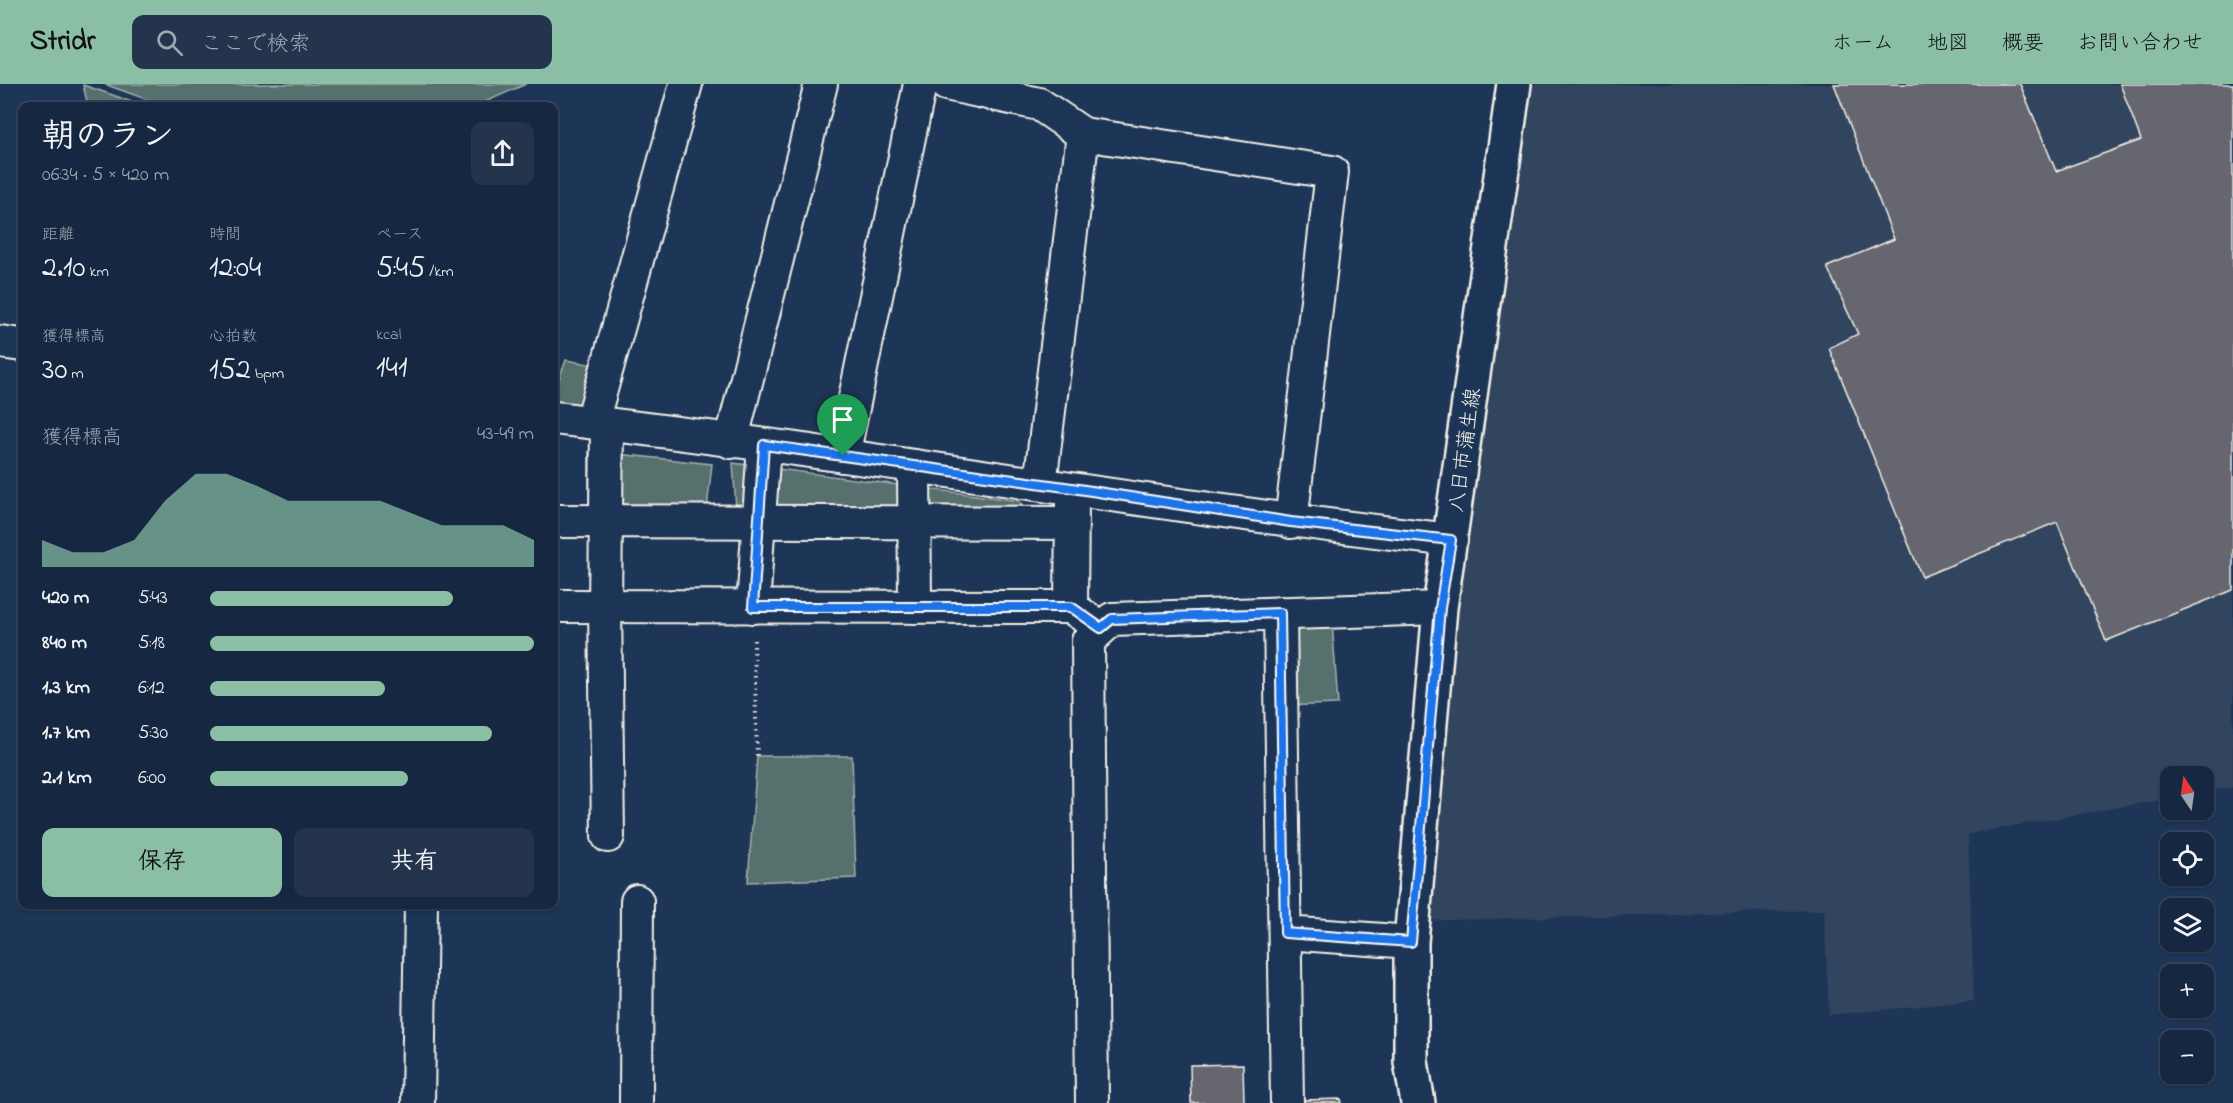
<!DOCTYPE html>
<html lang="ja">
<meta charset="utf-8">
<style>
:root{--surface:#162841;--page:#23344c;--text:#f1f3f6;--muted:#9ea6b1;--line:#35445a;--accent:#8abfa5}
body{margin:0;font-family:"Indie Flower","Klee One",sans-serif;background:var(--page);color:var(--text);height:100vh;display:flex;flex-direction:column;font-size:22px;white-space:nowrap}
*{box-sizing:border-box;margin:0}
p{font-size:20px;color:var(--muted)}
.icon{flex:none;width:33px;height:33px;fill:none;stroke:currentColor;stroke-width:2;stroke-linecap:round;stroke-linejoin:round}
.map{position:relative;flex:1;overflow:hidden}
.panel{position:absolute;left:18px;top:18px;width:540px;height:807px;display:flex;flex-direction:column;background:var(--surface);border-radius:12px;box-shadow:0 2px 4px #0004,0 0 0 2px var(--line)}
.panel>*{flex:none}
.needle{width:39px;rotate:347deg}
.fabs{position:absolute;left:2160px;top:682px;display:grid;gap:12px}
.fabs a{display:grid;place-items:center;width:54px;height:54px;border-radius:12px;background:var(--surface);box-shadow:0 2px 4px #0004,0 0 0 2px var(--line);font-size:30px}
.pin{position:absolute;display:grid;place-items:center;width:51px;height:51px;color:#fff;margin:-62px -26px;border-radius:50% 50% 50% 0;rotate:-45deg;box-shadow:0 0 6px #0007}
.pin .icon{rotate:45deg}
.round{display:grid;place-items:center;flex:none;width:63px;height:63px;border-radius:12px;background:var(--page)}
.overview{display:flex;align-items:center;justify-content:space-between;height:102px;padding:0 24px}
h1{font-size:33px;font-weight:600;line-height:45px}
.figures{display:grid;grid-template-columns:repeat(3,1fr);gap:9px;height:102px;padding:6px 24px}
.figures div{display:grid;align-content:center}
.figures b{font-size:30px;font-weight:600}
.figures small{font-size:16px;font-weight:400}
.figures p{font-size:16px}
.chart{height:168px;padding:12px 24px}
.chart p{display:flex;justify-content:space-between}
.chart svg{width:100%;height:108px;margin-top:6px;fill:var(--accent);opacity:.7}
.cta{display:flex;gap:12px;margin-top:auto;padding:12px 24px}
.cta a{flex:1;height:69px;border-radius:12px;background:var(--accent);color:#111;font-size:24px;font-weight:600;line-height:69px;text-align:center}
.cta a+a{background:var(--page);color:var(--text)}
ul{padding:0 24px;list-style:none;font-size:20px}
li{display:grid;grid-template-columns:96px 72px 1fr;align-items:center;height:45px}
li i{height:15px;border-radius:8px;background:var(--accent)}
header{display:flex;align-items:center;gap:36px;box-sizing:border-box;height:84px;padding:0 30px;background:var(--accent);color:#111}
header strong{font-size:28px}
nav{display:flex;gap:33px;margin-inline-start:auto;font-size:21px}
.search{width:420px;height:54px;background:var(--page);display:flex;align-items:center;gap:15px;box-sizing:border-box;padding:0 21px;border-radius:12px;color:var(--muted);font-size:22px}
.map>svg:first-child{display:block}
.built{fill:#33445e}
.green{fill:#57706d;stroke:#a6b0aa;stroke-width:1.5}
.building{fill:#65666f;stroke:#f4f1e8;stroke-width:1.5}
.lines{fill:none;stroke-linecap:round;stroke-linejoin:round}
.street-casing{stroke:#f4f1e8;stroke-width:36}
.primary-casing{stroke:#f4f1e8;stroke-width:38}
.path{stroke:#f4f1e8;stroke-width:4;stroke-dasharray:1.5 4.5;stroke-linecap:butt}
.street{stroke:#1d3557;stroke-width:32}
.primary{stroke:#1d3557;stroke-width:33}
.route-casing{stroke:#fff;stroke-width:12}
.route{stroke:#1a73e8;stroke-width:8}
.labels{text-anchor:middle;stroke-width:4.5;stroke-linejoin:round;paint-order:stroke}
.street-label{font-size:21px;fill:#f4f1e8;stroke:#1d3557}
</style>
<header>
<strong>Stridr</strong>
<div class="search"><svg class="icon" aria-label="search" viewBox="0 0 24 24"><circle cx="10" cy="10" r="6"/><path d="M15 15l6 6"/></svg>ここで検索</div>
<nav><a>ホーム</a><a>地図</a><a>概要</a><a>お問い合わせ</a></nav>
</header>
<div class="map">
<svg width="2233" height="1019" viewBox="0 0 2233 1019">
<rect width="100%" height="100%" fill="#1d3557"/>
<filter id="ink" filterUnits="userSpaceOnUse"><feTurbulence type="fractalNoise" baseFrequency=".0167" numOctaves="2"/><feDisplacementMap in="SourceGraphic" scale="12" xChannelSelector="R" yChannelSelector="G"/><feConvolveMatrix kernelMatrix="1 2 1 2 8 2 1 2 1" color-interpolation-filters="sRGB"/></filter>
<g filter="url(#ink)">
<polygon class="built" points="1526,0 2233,0 2233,703 2204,708 2204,693 2170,693 2170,714 1968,750 1974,917 1829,931 1824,826 1412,837"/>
<g class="green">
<polygon points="104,0 526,0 476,22 165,22"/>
<polygon points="83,1 145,22 88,22"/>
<polygon points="566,276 600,282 586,326 554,319 554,309"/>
<polygon points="589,367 712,380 707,425 589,422"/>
<polygon points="733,379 1020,417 1026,430 736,425"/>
<polygon points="1271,535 1332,537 1338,620 1284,622"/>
<polygon points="757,672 852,672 856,794 748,798"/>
</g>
<g class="building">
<polygon points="1834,0 2020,0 2056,87 2141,56 2120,0 2233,0 2233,506 2106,557 2057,438 1922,493 1829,264 1858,250 1827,183 1894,155"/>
<polygon points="1243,980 1244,1019 1191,1019 1190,981"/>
<polygon points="1341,1015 1342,1019 1302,1019 1302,1016"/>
</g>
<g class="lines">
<g class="street-casing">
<g id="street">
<polyline points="946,0 1039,20 1083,50"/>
<polyline points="0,258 22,261"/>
<path d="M554,334c300,34 597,88 897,122"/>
<polyline points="592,338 686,0"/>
<polyline points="607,340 605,522 608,752"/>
<polyline points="731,358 821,0"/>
<polyline points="843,372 920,0"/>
<polyline points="914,382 915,523"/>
<polyline points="1040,400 1083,50 1332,88 1291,438"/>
<polyline points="554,437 1072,439"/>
<polyline points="554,522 1071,523 1101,544"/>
<polyline points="753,523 764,361"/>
<polyline points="1071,523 1072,419"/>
<polyline points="1280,529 1287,1019"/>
<polyline points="1285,849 1411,858"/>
<polyline points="418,1019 421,820"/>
<polyline points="636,1019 637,817"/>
<polyline points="1092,1019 1088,557 1112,535 1440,524"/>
</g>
</g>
<g class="primary-casing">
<polyline id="primary" points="1418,1019 1411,978 1411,858 1440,524 1514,0"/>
</g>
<polyline class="path" points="754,556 757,672"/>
<use href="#street" class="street"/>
<use href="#primary" class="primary"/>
</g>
</g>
<g class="lines" filter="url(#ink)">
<g class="route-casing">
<polygon id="route" points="764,361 1072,404 1291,438 1451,456 1440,524 1411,858 1285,849 1280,529 1112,535 1101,544 1071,523 753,523"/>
</g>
<use href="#route" class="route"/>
</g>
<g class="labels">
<g class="street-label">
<text transform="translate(1464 366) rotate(-82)" y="7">八日市蒲生線</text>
</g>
</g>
</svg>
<div class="fabs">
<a><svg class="needle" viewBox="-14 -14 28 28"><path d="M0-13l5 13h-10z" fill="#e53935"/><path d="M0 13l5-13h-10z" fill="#9ea6b1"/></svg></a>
<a><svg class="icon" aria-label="locate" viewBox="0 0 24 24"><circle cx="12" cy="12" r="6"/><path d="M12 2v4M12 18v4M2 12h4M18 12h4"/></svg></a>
<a><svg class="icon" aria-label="layers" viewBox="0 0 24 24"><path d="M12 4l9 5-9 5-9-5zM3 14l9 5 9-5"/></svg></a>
<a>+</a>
<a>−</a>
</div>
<div class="pin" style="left:843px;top:372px;background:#1e9e55"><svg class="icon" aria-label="arrive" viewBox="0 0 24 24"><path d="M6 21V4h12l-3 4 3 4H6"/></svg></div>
<section class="panel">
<div class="overview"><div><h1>朝のラン</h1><p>06:34 · 5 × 420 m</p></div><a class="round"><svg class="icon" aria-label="share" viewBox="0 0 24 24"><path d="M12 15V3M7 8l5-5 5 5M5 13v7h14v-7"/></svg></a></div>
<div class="figures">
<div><p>距離</p><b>2.10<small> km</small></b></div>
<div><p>時間</p><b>12:04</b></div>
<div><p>ペース</p><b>5:45<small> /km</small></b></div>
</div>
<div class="figures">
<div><p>獲得標高</p><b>30<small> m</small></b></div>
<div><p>心拍数</p><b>152<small> bpm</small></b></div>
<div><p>kcal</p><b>141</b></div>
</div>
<div class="chart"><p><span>獲得標高</span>43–49 m</p>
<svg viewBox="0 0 160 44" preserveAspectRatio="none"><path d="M0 44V33L10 38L20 38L30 33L40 17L50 6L60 6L70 11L80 17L90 17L100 17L110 17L120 22L130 27L140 27L150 27L160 33V44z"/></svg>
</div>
<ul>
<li><b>420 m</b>5:43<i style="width:75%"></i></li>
<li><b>840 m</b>5:18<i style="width:100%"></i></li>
<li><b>1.3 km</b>6:12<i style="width:54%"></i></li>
<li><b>1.7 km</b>5:30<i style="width:87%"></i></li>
<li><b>2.1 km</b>6:00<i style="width:61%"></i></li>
</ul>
<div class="cta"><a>保存</a><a>共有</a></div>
</section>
</div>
